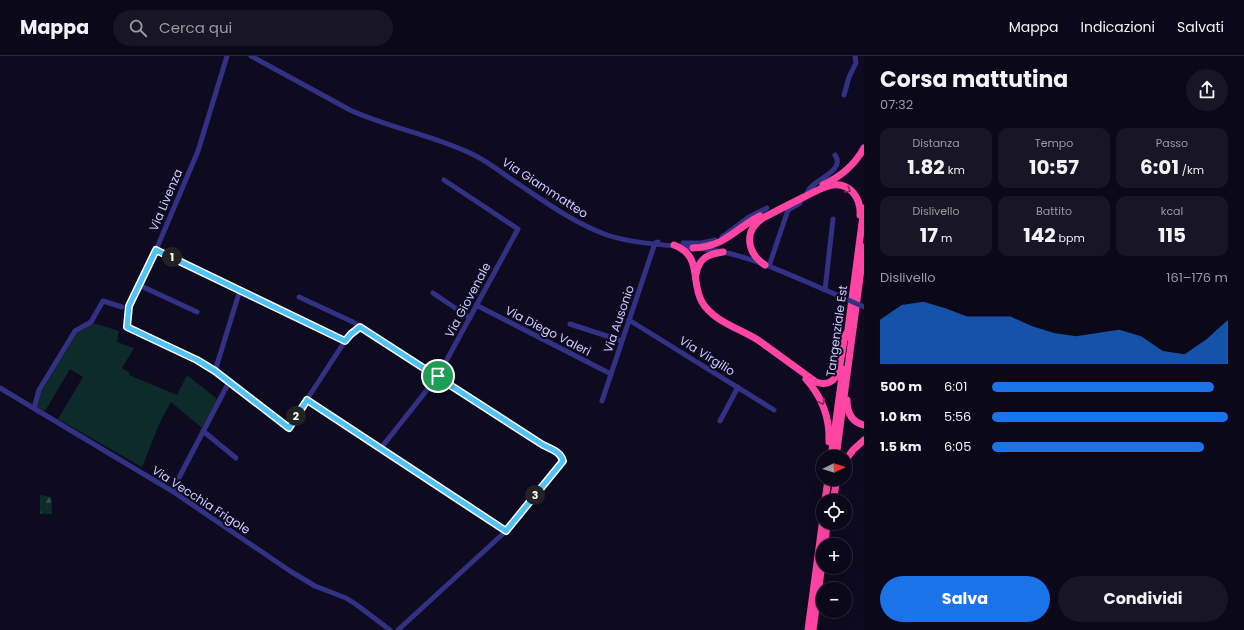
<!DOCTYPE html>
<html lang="it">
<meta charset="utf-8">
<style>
:root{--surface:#0a0819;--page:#181626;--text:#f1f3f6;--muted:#999aa2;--line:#2a2938;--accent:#1a73e8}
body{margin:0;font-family:Poppins,sans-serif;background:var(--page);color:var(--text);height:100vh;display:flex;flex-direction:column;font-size:15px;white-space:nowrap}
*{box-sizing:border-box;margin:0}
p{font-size:13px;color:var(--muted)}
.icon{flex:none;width:22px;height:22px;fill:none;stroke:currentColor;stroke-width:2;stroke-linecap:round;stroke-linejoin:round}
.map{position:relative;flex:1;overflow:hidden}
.panel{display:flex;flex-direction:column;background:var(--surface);width:380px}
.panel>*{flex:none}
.needle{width:26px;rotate:85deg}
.controls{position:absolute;left:816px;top:394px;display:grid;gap:8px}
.controls a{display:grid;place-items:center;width:36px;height:36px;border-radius:50%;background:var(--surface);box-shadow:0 4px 16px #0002,0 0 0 1px var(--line);font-size:20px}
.pin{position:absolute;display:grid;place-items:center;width:34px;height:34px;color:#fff;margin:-17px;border:2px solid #fff;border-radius:50%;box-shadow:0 1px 4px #0007}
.km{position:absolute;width:20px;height:20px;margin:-10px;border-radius:50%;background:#222;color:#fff;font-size:11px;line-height:20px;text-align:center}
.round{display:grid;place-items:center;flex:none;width:42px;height:42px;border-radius:21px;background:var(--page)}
.headline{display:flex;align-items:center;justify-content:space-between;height:68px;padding:0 16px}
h1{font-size:22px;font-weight:700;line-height:30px}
.figures{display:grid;grid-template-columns:repeat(3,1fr);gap:6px;height:68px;padding:4px 16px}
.figures div{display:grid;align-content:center;border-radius:10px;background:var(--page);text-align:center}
.figures b{font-size:20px;font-weight:700}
.figures small{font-size:11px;font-weight:400}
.figures p{font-size:11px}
.chart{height:112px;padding:8px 16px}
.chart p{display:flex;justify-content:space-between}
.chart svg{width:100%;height:72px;margin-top:4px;fill:var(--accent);opacity:.7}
.cta{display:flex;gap:8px;margin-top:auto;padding:8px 16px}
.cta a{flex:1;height:46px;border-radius:24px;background:var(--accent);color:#fff;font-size:16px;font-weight:700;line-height:46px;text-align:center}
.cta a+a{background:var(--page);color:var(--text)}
ul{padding:0 16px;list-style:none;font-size:13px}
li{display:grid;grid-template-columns:64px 48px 1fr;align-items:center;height:30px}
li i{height:10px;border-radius:5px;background:var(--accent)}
header{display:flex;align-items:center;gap:24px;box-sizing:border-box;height:56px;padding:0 20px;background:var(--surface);border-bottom:1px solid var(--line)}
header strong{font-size:19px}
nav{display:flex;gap:22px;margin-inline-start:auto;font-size:14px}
.search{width:280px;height:36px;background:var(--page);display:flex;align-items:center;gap:10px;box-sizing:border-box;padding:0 14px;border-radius:22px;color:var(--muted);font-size:15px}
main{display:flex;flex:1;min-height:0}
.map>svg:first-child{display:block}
.grass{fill:#0d2b29}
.forest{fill:url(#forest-firs)}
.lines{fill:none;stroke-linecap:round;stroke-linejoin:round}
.minor{stroke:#323184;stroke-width:5}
.highway{stroke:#ff45a4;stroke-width:7}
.minor-bridge{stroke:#323184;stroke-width:5}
.oneway{stroke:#862862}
.route-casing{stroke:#fff;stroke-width:8}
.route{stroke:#4fc3f7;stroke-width:5}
.labels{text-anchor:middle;stroke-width:4;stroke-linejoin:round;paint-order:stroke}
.street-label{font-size:12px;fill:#cfcaff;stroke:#0e0b21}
</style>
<header>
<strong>Mappa</strong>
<div class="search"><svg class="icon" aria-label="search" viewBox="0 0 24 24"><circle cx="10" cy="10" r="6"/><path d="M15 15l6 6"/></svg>Cerca qui</div>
<nav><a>Mappa</a><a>Indicazioni</a><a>Salvati</a></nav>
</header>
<main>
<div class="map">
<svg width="864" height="574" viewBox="0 0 864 574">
<defs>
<pattern id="forest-firs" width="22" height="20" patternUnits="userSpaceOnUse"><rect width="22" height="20" fill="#0d2b29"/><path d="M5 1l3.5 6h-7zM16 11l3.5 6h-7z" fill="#2f4849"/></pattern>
</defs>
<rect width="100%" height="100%" fill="#0e0b21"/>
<polygon class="grass" points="93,267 119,275 117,286 134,292 122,312 130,317 129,319 177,339 187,319 217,343 202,372 171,346 160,366 142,411 58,363 83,321 70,313 45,355 37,351 39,339 76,278"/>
<polygon class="forest" points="40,439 51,441 52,458 40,458"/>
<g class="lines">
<g class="minor">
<polyline points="227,0 198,95 156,194 129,250 127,271 197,304 215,315 289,371 345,285 351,278 361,271"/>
<path d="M251,0l99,54c39,18 83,25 122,44 13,6 25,15 36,23 32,21 63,45 99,58 33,11 76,10 111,16 42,8 80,28 119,44"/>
<polyline points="844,39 849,21 856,7 855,0"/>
<path d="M807,137c3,-12 40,-22 28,-38"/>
<polyline points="722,181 749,161 767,152"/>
<polyline points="683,187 702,187 715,184"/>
<polyline points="156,194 345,285"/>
<polyline points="769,210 788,154 800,147"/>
<polyline points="139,229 197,256"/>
<polyline points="825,234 833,163"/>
<polyline points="433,237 470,262"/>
<path d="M299,241l54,25 190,123c8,4 18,7 20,16l-57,70 -108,99"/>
<polyline points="476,249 611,318"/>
<polyline points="629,264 774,354"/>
<polyline points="570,268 622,285"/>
<polyline points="215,315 240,234"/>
<polyline points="0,332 172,435 290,515 315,530 346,542 357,549 390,574"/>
<polyline points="307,344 506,475"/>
<polyline points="602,345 655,187 658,186"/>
<polyline points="34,352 39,334 75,275 91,266 103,245 122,251"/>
<polyline points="720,365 738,331"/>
<polyline points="203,375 236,402"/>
<polyline points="381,392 438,320 518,173 444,124"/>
<polyline points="172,435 229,326"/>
</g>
<g class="highway">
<path d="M823,129c18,-9 31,-19 41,-37"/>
<path d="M674,189c29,11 16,36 28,57 12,20 37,26 56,38l58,42c11,4 19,0 23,-12l6,-35 3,-3"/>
<path d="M693,192c34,-2 41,-19 67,-32"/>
<path d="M765,209c-18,-12 -22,-34 -2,-47 13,-7 27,-14 41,-21 9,-4 19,-11 29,-12 18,-2 28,14 27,30"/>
<path d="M696,218c3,-16 12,-20 27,-22"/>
<polyline points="847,281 864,152"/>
<path d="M806,323c16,18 24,39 23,63"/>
<path d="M847,344c0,12 4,22 17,25"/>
<polyline points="831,401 843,313"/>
<polyline points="836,401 864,191"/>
<polyline points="845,405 853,394 864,384"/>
<polyline points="825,445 828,423"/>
<polyline points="833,445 837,423"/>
<polyline points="825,489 827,467"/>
<polyline points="808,574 823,462"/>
<polyline points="813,574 823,501"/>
</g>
<polyline class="minor-bridge" points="837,239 864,251"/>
</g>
<defs><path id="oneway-chevron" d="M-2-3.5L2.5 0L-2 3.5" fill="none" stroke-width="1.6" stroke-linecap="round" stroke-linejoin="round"/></defs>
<g class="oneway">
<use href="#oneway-chevron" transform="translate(848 134) rotate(31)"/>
<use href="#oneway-chevron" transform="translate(822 346) rotate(66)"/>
</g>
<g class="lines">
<g class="route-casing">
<path id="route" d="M156,194l189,91 6,-7 9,-7 183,118c8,4 18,7 20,16l-57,70 -199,-131 -18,28 -74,-57 -18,-11 -70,-33 2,-21z"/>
</g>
<use href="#route" class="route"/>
</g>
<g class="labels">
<g class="street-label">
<text transform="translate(545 132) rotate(33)" y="4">Via Giammatteo</text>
<text transform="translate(166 144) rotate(-67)" y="4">Via Livenza</text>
<text transform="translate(468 244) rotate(-62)" y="4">Via Giovenale</text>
<text transform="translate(619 263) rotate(-71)" y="4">Via Ausonio</text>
<text transform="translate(548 275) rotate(27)" y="4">Via Diego Valeri</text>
<text transform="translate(837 275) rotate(-82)" y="4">Tangenziale Est</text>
<text transform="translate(707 300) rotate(32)" y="4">Via Virgilio</text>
<text transform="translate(201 444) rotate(33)" y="4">Via Vecchia Frigole</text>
</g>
</g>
</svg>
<div class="controls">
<a><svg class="needle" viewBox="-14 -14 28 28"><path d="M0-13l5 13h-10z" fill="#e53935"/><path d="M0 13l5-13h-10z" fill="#999aa2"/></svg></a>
<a><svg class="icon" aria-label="locate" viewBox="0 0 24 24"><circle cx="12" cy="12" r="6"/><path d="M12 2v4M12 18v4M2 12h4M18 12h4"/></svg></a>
<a>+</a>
<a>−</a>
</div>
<div class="pin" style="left:438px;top:320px;background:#1e9e55"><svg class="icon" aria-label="arrive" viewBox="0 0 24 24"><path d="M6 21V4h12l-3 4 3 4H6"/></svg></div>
<b class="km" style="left:172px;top:201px">1</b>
<b class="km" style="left:296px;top:360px">2</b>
<b class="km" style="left:535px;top:439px">3</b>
</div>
<section class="panel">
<div class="headline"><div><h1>Corsa mattutina</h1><p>07:32</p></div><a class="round"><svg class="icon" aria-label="share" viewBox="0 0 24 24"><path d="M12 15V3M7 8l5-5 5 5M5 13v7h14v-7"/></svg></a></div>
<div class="figures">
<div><p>Distanza</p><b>1.82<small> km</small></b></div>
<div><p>Tempo</p><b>10:57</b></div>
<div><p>Passo</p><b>6:01<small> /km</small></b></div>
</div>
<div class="figures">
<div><p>Dislivello</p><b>17<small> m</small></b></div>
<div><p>Battito</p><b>142<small> bpm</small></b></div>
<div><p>kcal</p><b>115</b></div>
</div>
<div class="chart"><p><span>Dislivello</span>161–176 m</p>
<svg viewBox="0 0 160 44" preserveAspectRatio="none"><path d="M0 44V17L10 8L20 6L30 10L40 15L50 15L60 15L70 21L80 25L90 27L100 25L110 23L120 27L130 36L140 38L150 29L160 17V44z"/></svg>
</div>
<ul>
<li><b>500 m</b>6:01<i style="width:94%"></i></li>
<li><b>1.0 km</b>5:56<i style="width:100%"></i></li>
<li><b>1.5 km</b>6:05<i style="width:90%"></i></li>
</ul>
<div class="cta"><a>Salva</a><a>Condividi</a></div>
</section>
</main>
